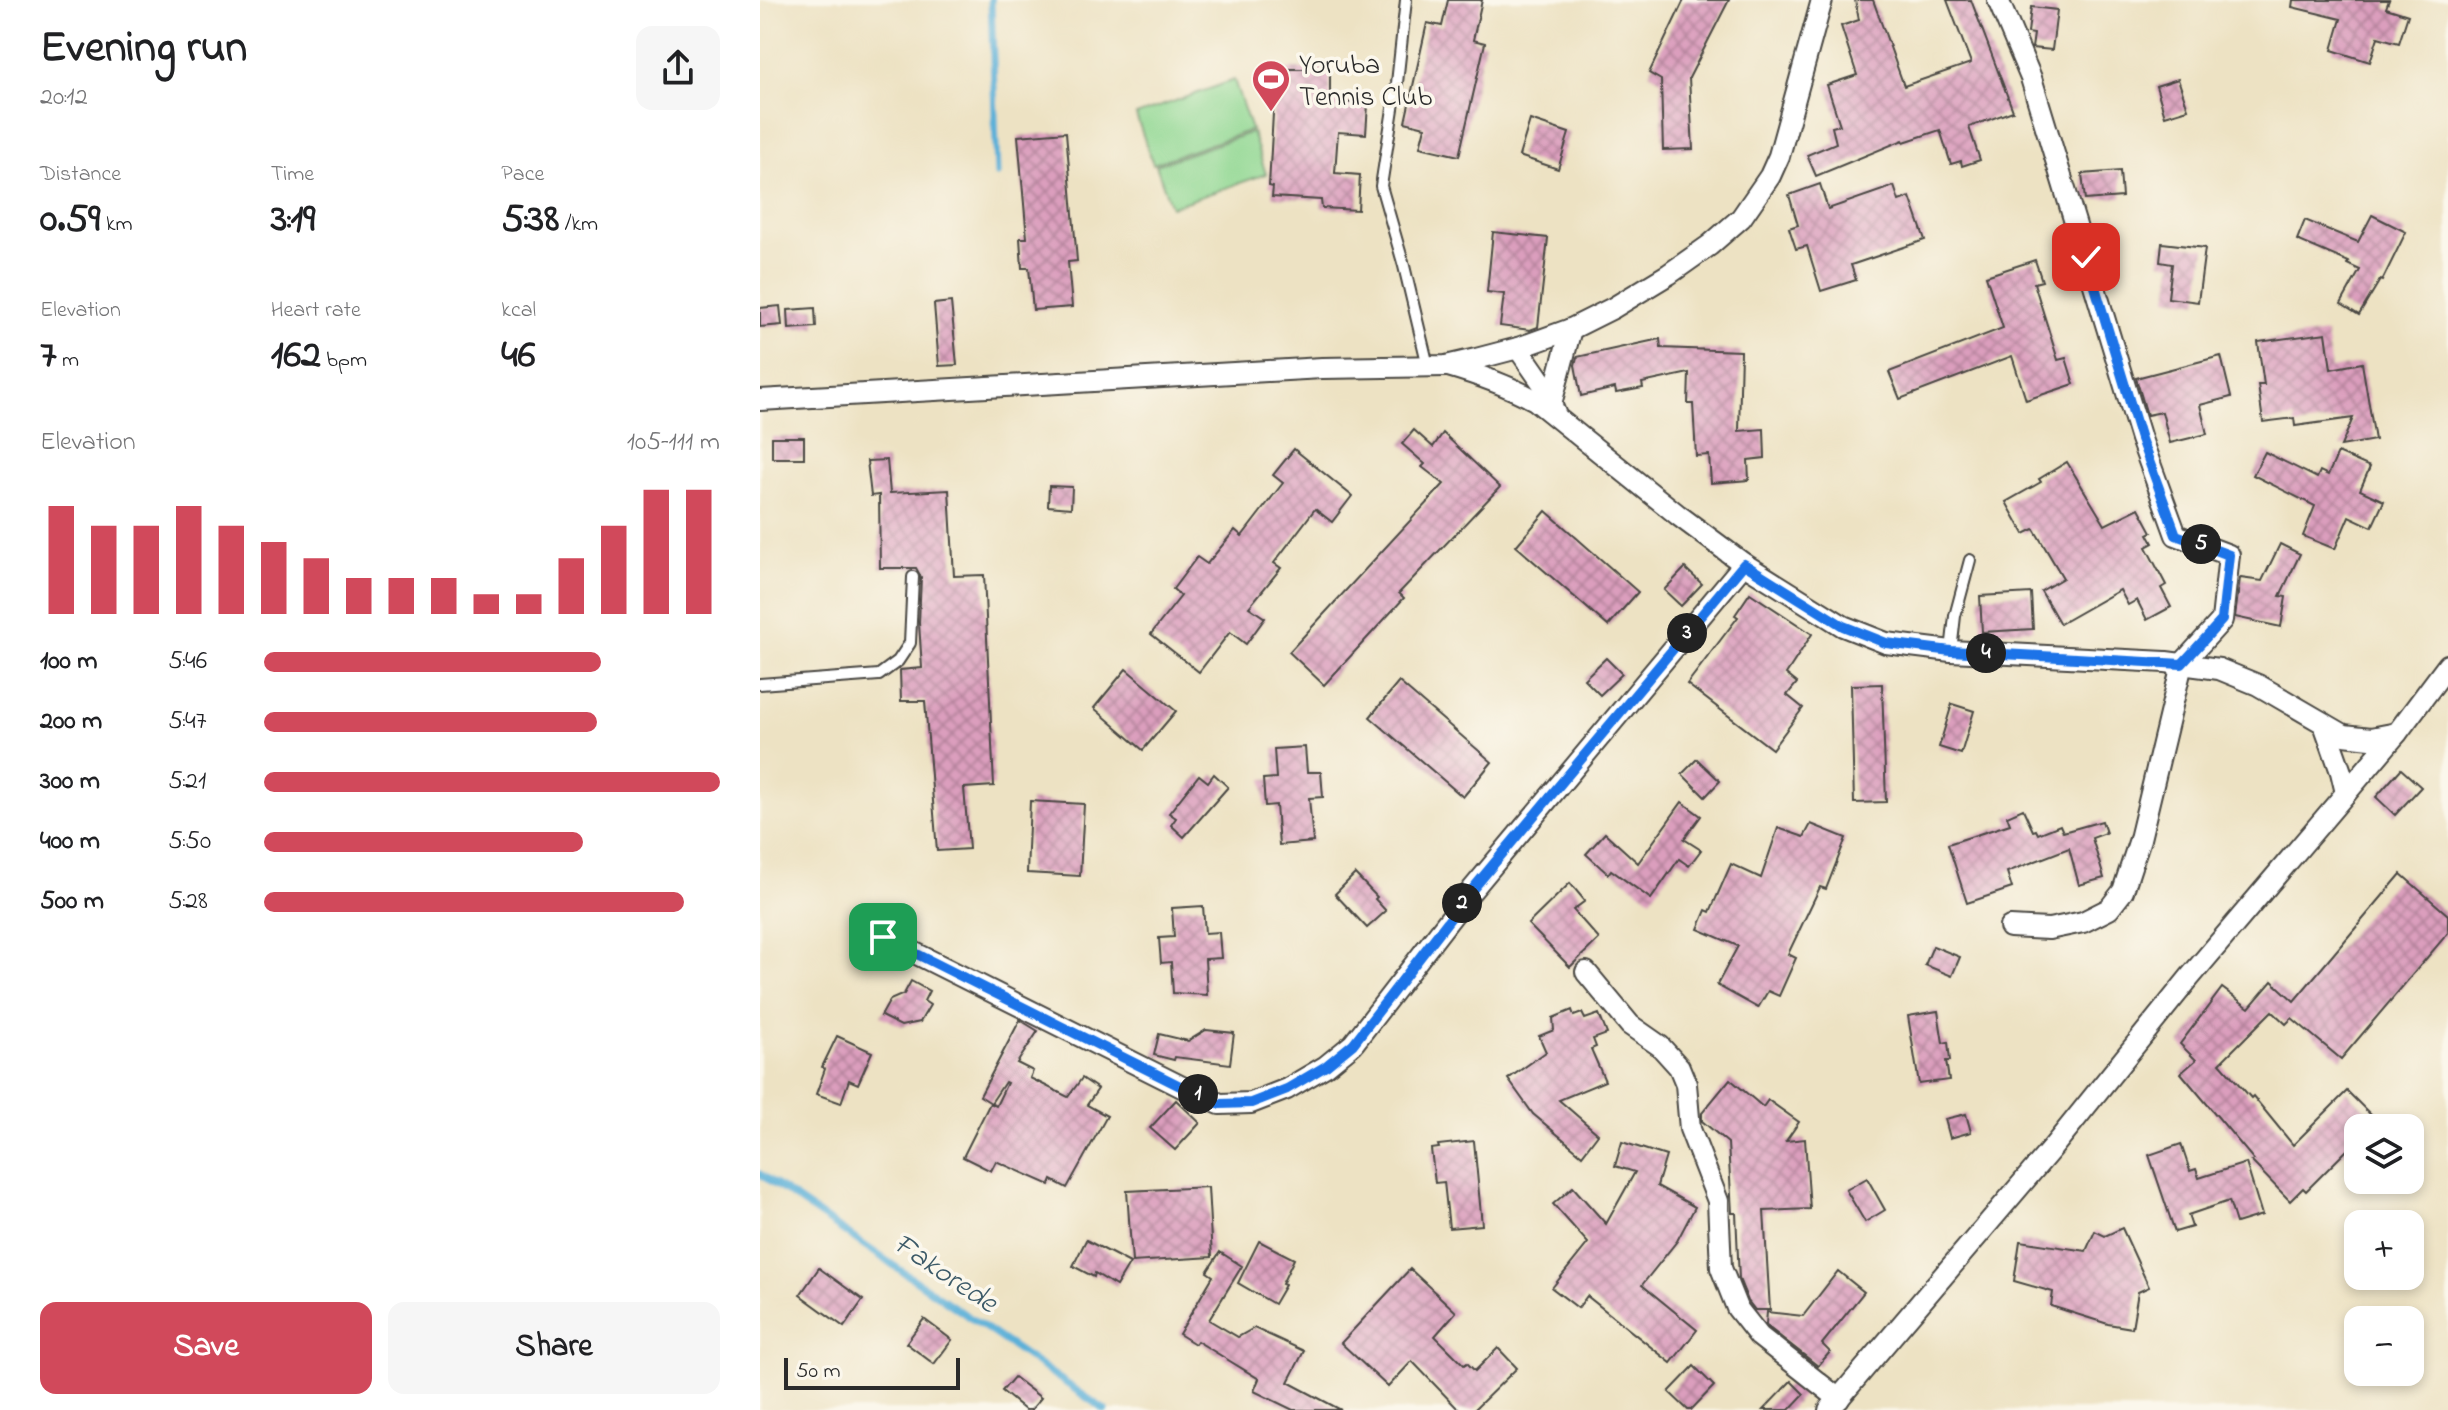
<!DOCTYPE html>
<meta charset="utf-8">
<style>
:root{--surface:#fff;--page:#f6f6f6;--text:#202124;--muted:#757577;--accent:#d1495b}
body{margin:0;font-family:"Indie Flower",sans-serif;background:var(--page);color:var(--text);height:100vh;display:flex;flex-direction:column;font-size:30px;white-space:nowrap}
*{box-sizing:border-box;margin:0}
p{font-size:26px;color:var(--muted)}
.icon{flex:none;width:44px;height:44px;fill:none;stroke:currentColor;stroke-width:2;stroke-linecap:round;stroke-linejoin:round}
.map{position:relative;flex:1;overflow:hidden}
.details{display:flex;flex-direction:column;background:var(--surface);width:760px}
.details>*{flex:none}
.tools{position:absolute;left:1584px;top:1114px;display:grid;gap:16px}
.tools a{display:grid;place-items:center;width:80px;height:80px;border-radius:16px;background:var(--surface);box-shadow:0 4px 12px #0003;font-size:40px}
.scale{position:absolute;left:24px;bottom:20px;width:176px;box-sizing:border-box;padding-left:8px;border:4px solid #2b2b2b;border-top:0;font-size:22px;line-height:28px;white-space:nowrap;color:#2b2b2b;-webkit-text-stroke:6px #fbf7ec;paint-order:stroke}
.pin{position:absolute;display:grid;place-items:center;width:68px;height:68px;color:#fff;margin:-34px;border-radius:16px;box-shadow:0 4px 12px #0006}
.km{position:absolute;width:40px;height:40px;margin:-20px;border-radius:50%;background:#222;color:#fff;font-size:22px;line-height:40px;text-align:center}
.round{display:grid;place-items:center;flex:none;width:84px;height:84px;border-radius:16px;background:var(--page)}
.headline{display:flex;align-items:center;justify-content:space-between;height:136px;padding:0 40px}
h1{font-size:44px;font-weight:800;line-height:60px}
.metrics{display:grid;grid-template-columns:repeat(3,1fr);gap:12px;height:136px;padding:8px 40px}
.metrics div{display:grid;align-content:center}
.metrics b{font-size:40px;font-weight:800}
.metrics small{font-size:22px;font-weight:400}
.metrics p{font-size:22px}
.chart{height:224px;padding:16px 40px}
.chart p{display:flex;justify-content:space-between}
.chart svg{width:100%;height:144px;margin-top:8px;stroke:var(--accent);stroke-width:6}
.primary-button{display:flex;gap:16px;margin-top:auto;padding:16px 40px}
.primary-button a{flex:1;height:92px;border-radius:16px;background:var(--accent);color:#fff;font-size:32px;font-weight:800;line-height:92px;text-align:center}
.primary-button a+a{background:var(--page);color:var(--text)}
ul{padding:0 40px;list-style:none;font-size:26px}
li{display:grid;grid-template-columns:128px 96px 1fr;align-items:center;height:60px}
li i{height:20px;border-radius:10px;background:var(--accent)}
main{display:flex;flex:1;min-height:0}
.map>svg:first-child{display:block}
.garden{fill:#8fd791;stroke:#5d815e;stroke-width:2}
.lines{fill:none;stroke-linecap:round;stroke-linejoin:round}
.stream{stroke:#5cb0d8;stroke-width:7}
.building{fill:url(#building-cross-hatch)}
.lane-casing{stroke:#484642;stroke-width:14}
.street-casing{stroke:#484642;stroke-width:24}
.lane{stroke:#fff;stroke-width:10}
.street{stroke:#fff;stroke-width:20}
.route-casing{stroke:#fff;stroke-width:16}
.route{stroke:#1a73e8;stroke-width:10}
.labels{text-anchor:middle;stroke-width:7;stroke-linejoin:round;paint-order:stroke}
.poi-label{font-size:28px;fill:#2b2b2b;stroke:#fbf7ec;text-anchor:start}
.water-label{font-size:30px;font-style:italic;fill:#3c5a68;stroke:#fbf7ec}
</style>
<main>
<section class="details">
<div class="headline"><div><h1>Evening run</h1><p>20:12</p></div><a class="round"><svg class="icon" aria-label="share" viewBox="0 0 24 24"><path d="M12 15V3M7 8l5-5 5 5M5 13v7h14v-7"/></svg></a></div>
<div class="metrics">
<div><p>Distance</p><b>0.59<small> km</small></b></div>
<div><p>Time</p><b>3:19</b></div>
<div><p>Pace</p><b>5:38<small> /km</small></b></div>
</div>
<div class="metrics">
<div><p>Elevation</p><b>7<small> m</small></b></div>
<div><p>Heart rate</p><b>162<small> bpm</small></b></div>
<div><p>kcal</p><b>46</b></div>
</div>
<div class="chart"><p><span>Elevation</span>105–111 m</p>
<svg viewBox="0 0 160 44" preserveAspectRatio="none"><path d="M5 44V11M15 44V17M25 44V17M35 44V11M45 44V17M55 44V22M65 44V27M75 44V33M85 44V33M95 44V33M105 44V38M115 44V38M125 44V27M135 44V17M145 44V6M155 44V6"/></svg>
</div>
<ul>
<li><b>100 m</b>5:46<i style="width:74%"></i></li>
<li><b>200 m</b>5:47<i style="width:73%"></i></li>
<li><b>300 m</b>5:21<i style="width:100%"></i></li>
<li><b>400 m</b>5:50<i style="width:70%"></i></li>
<li><b>500 m</b>5:28<i style="width:92%"></i></li>
</ul>
<div class="primary-button"><a>Save</a><a>Share</a></div>
</section>
<div class="map">
<svg width="1688" height="1410" viewBox="0 0 1688 1410">
<defs>
<pattern id="building-cross-hatch" width="8" height="8" patternUnits="userSpaceOnUse" patternTransform="scale(2)"><rect width="8" height="8" fill="#db9ebd"/><path d="M0 0l8 8M0 8l8-8" fill="none" stroke="#b2819a"/></pattern>
</defs>
<rect width="100%" height="100%" fill="#fbf7ec"/>
<filter id="ink" filterUnits="userSpaceOnUse"><feTurbulence type="fractalNoise" baseFrequency=".0125" numOctaves="2"/><feDisplacementMap in="SourceGraphic" scale="16" xChannelSelector="R" yChannelSelector="G"/><feConvolveMatrix kernelMatrix="1 2 1 2 8 2 1 2 1" color-interpolation-filters="sRGB"/></filter>
<filter id="wash" filterUnits="userSpaceOnUse"><feTurbulence type="fractalNoise" baseFrequency=".006" numOctaves="4" result="noise"/><feDisplacementMap in="SourceGraphic" scale="32" xChannelSelector="R" yChannelSelector="G"/><feGaussianBlur stdDeviation="1.8" result="paint"/><feColorMatrix in="noise" values="0 0 0 0 0 0 0 0 0 0 0 0 0 0 0 0 0 1.4 0 .05"/><feComposite in="paint" operator="in"/></filter>
<g filter="url(#wash)">
<rect width="100%" height="100%" fill="#ede2c3"/>
<g class="garden">
<polygon points="474,80 491,130 393,164 376,115"/>
<polygon points="492,132 506,174 411,207 396,165"/>
</g>
<g class="lines">
<g class="stream">
<polyline points="231,0 237,174"/>
<polyline points="0,1174 345,1410"/>
</g>
</g>
<g id="blocks">
<g class="building">
<polygon points="688,0 722,0 713,40 725,43 699,156 660,147 665,127 645,122 667,23 682,26"/>
<polygon points="924,0 969,0 929,78 933,149 903,150 901,80 889,73"/>
<polygon points="1095,0 1113,0 1144,86 1211,63 1187,0 1211,0 1253,111 1209,127 1220,160 1202,166 1201,161 1191,164 1180,130 1144,142 1143,140 1056,176 1047,155 1076,143 1072,127 1080,125 1067,85 1097,75 1081,26 1099,20"/>
<polygon points="1533,0 1629,0 1626,8 1648,15 1639,43 1618,37 1610,62 1572,50 1581,19 1532,7"/>
<polygon points="1271,7 1297,10 1292,50 1272,48 1274,34 1268,33"/>
<polygon points="516,69 570,69 570,97 578,98 578,102 608,104 606,134 578,132 575,173 600,175 598,210 562,208 561,200 512,197 513,187 509,186 514,95 524,95"/>
<polygon points="1418,79 1428,109 1405,116 1396,86"/>
<polygon points="770,120 809,133 798,169 759,156"/>
<polygon points="306,132 317,261 308,262 312,307 273,310 269,268 262,268 260,238 267,238 258,136"/>
<polygon points="1360,171 1362,197 1325,200 1322,174"/>
<polygon points="1060,184 1068,209 1134,186 1139,201 1150,197 1165,240 1091,265 1096,280 1061,291 1047,246 1036,249 1029,228 1038,225 1029,195"/>
<polygon points="1612,215 1646,232 1622,281 1620,280 1599,315 1581,304 1600,270 1587,264 1589,262 1537,240 1545,220 1598,242"/>
<polygon points="733,232 788,238 778,327 770,330 740,326 744,294 727,292"/>
<polygon points="1402,243 1445,248 1438,302 1408,298 1412,264 1400,262"/>
<polygon points="1275,260 1282,281 1274,283 1298,360 1306,358 1314,384 1266,400 1252,356 1140,399 1129,372 1243,328 1226,276"/>
<polygon points="191,302 197,365 179,366 174,304"/>
<polygon points="20,306 22,325 0,327 0,308"/>
<polygon points="55,308 56,327 29,329 28,310"/>
<polygon points="1566,333 1571,369 1602,363 1615,440 1581,446 1593,418 1535,426 1534,418 1503,422 1498,385 1504,385 1498,342"/>
<polygon points="900,339 901,348 981,351 979,431 1004,429 1005,458 988,460 989,480 951,483 949,455 936,456 933,404 928,404 929,373 882,383 883,388 856,393 855,388 821,396 815,365 817,357"/>
<polygon points="1461,356 1471,397 1440,405 1447,434 1410,443 1402,412 1387,415 1376,378"/>
<polygon points="654,430 673,447 683,433 740,487 639,593 644,598 564,685 529,652 684,484 662,467 665,464 642,444"/>
<rect x="12" y="437" width="32" height="21"/>
<polygon points="534,449 592,496 572,522 555,509 514,563 521,568 489,607 505,618 486,644 470,632 439,672 391,634 421,596 413,589 437,557 447,564 475,530 482,536 502,510 523,483 513,475"/>
<polygon points="1505,452 1557,478 1560,471 1568,475 1578,453 1610,467 1600,490 1624,501 1612,527 1589,516 1575,549 1543,536 1555,506 1493,475"/>
<polygon points="127,460 130,493 189,490 194,576 224,575 234,786 204,788 209,849 177,851 165,701 141,701 140,670 162,668 159,623 161,577 156,568 120,568 119,495 111,496 107,461"/>
<polygon points="1307,462 1345,525 1379,508 1392,532 1388,534 1393,543 1386,547 1406,585 1401,588 1411,607 1387,620 1377,600 1368,605 1360,590 1300,624 1281,591 1303,578 1274,529 1264,534 1246,502 1281,482 1279,479"/>
<polygon points="289,486 312,487 311,508 288,506"/>
<polygon points="786,511 878,592 848,626 756,546"/>
<polygon points="1520,544 1540,554 1520,596 1526,597 1521,627 1475,617 1480,578 1502,581"/>
<polygon points="925,568 942,584 921,606 904,590"/>
<polygon points="990,593 1052,634 1026,674 1037,683 1027,695 1043,708 1012,749 927,684 978,617 975,615"/>
<polygon points="1271,593 1273,629 1222,632 1220,596"/>
<polygon points="846,658 862,674 840,695 824,679"/>
<polygon points="366,669 416,711 383,750 334,708"/>
<polygon points="639,682 732,762 703,797 610,717"/>
<polygon points="1122,684 1126,802 1094,803 1091,685"/>
<polygon points="1192,704 1214,711 1201,754 1179,747"/>
<polygon points="545,747 547,772 561,772 563,797 549,798 553,842 519,845 516,805 505,806 503,779 516,778 514,749"/>
<polygon points="937,759 960,781 945,797 922,774"/>
<polygon points="1641,769 1661,787 1635,815 1616,797"/>
<polygon points="454,774 468,787 424,837 411,825 416,818 409,813 439,775 448,782"/>
<polygon points="270,801 324,804 320,876 267,873"/>
<polygon points="922,802 941,816 924,839 941,850 929,866 919,859 891,899 851,870 848,874 826,854 845,833 878,863"/>
<polygon points="1263,809 1273,831 1276,830 1278,834 1300,825 1303,832 1342,821 1346,833 1332,838 1344,878 1319,885 1309,848 1247,872 1252,888 1207,903 1188,844 1250,824 1247,816"/>
<polygon points="1051,824 1086,838 1066,889 1060,887 1028,954 1036,958 1019,996 1008,991 998,1008 957,985 978,946 938,929 946,910 950,912 971,864 1001,878 1018,828 1044,837"/>
<polygon points="595,874 617,897 615,899 626,911 607,928 575,894"/>
<polygon points="1641,874 1688,915 1688,933 1581,1059 1532,1018 1526,1024 1512,1011 1460,1063 1491,1098 1493,1096 1533,1145 1587,1091 1624,1128 1598,1128 1598,1139 1546,1191 1543,1188 1530,1201 1491,1161 1494,1160 1421,1073 1436,1060 1420,1044 1462,988 1489,1008 1512,981 1534,1001"/>
<polygon points="810,883 825,901 813,910 839,939 810,967 768,924"/>
<polygon points="443,906 445,933 459,932 461,958 445,959 447,995 413,993 411,962 401,963 399,938 414,937 412,908"/>
<polygon points="1173,946 1200,957 1192,976 1165,965"/>
<polygon points="151,981 169,991 164,1001 170,1005 160,1022 141,1026 121,1016 130,1000 144,994"/>
<polygon points="812,1010 814,1016 822,1013 825,1019 839,1014 847,1034 833,1039 836,1047 831,1049 845,1081 799,1100 838,1134 822,1155 773,1114 748,1079 786,1052 779,1036 794,1030 793,1018"/>
<polygon points="1178,1011 1183,1043 1188,1042 1190,1061 1186,1061 1189,1080 1159,1084 1148,1016"/>
<polygon points="260,1020 278,1031 257,1063 273,1071 270,1078 308,1097 322,1078 338,1089 327,1105 347,1116 307,1188 292,1180 290,1185 236,1161 231,1171 203,1157 230,1103 236,1106 247,1083 245,1082 231,1103 220,1096"/>
<polygon points="446,1030 474,1033 470,1064 415,1057 414,1060 394,1055 399,1034 428,1041"/>
<polygon points="77,1036 112,1052 98,1084 89,1080 81,1103 56,1094 65,1069 62,1067"/>
<polygon points="970,1079 1003,1107 1008,1100 1039,1122 1026,1141 1045,1139 1050,1209 1004,1211 1010,1310 995,1310 988,1301 979,1279 976,1213 972,1213 968,1143 942,1121 942,1113"/>
<polygon points="416,1100 440,1123 415,1150 390,1128"/>
<polygon points="1206,1114 1211,1132 1190,1138 1185,1119"/>
<polygon points="714,1141 722,1225 689,1228 684,1182 675,1183 671,1149 679,1148 678,1145"/>
<polygon points="862,1142 906,1156 897,1186 935,1207 917,1241 882,1285 937,1330 911,1363 827,1296 818,1308 792,1288 828,1243 793,1204 813,1187 846,1224 875,1172 855,1166"/>
<polygon points="1421,1144 1430,1171 1436,1169 1439,1178 1486,1163 1502,1215 1476,1223 1469,1201 1428,1215 1432,1227 1415,1232 1389,1155"/>
<polygon points="1107,1178 1125,1210 1105,1222 1086,1190"/>
<polygon points="448,1187 452,1257 372,1262 367,1191"/>
<polygon points="1362,1228 1389,1287 1378,1292 1372,1328 1348,1324 1291,1306 1293,1292 1254,1281 1260,1241 1326,1251 1335,1231 1345,1236"/>
<polygon points="326,1240 370,1263 356,1286 335,1273 334,1277 313,1266"/>
<polygon points="499,1241 534,1259 522,1284 525,1285 514,1304 478,1283"/>
<polygon points="460,1252 482,1266 449,1320 478,1337 494,1328 544,1351 528,1382 581,1410 533,1410 494,1391 499,1379 437,1341 435,1344 419,1334 453,1276 447,1272"/>
<polygon points="59,1268 103,1300 84,1327 40,1295"/>
<polygon points="650,1269 696,1312 675,1336 704,1365 707,1363 715,1371 738,1348 757,1368 714,1410 699,1410 652,1361 628,1387 581,1343"/>
<polygon points="1078,1271 1104,1292 1062,1344 1070,1352 1058,1366 1008,1327 1006,1324 1007,1312 1043,1316"/>
<polygon points="164,1319 192,1340 174,1364 146,1343"/>
<polygon points="934,1366 954,1386 931,1410 928,1410 909,1392"/>
<polygon points="254,1377 281,1398 271,1410 265,1410 242,1391"/>
<polygon points="1031,1381 1044,1394 1029,1410 1003,1410"/>
</g>
</g>
</g>
<g filter="url(#ink)">
<use href="#blocks" fill-opacity="0" stroke="#484642" stroke-width="2"/>
<g class="lines">
<g class="lane-casing">
<g id="lane">
<polyline points="646,0 637,83 621,186 644,266 668,366"/>
<polyline points="1191,651 1195,616 1210,560"/>
<polyline points="0,684 119,675 138,661 150,643 153,577"/>
</g>
</g>
<g class="street-casing">
<g id="street">
<polyline points="1238,0 1271,78 1381,439 1416,535 1469,555 1462,620 1422,664 1380,839 1363,891 1349,909 1323,922 1289,929 1250,927"/>
<polyline points="758,348 783,384 795,413"/>
<path d="M688,366c31,9 59,19 87,34l143,115 66,49 99,62 43,17 65,8 215,11 53,7 39,16 86,50 27,3 26,-5"/>
<polyline points="0,400 562,368 686,366 716,359 758,348 811,329 853,308 909,274 950,245 981,218 1010,176 1019,156 1062,0"/>
<polyline points="791,404 811,329"/>
<polyline points="1564,724 1581,772 1586,793"/>
<polyline points="123,937 426,1089 460,1104 491,1103 527,1089 566,1066 593,1044 712,890 984,564"/>
<polyline points="826,972 870,1025 900,1046 919,1067 926,1084 930,1129 958,1201 961,1268 977,1308 999,1336 1079,1399"/>
<polyline points="1069,1410 1293,1147 1430,977 1637,733 1688,665"/>
</g>
</g>
<use href="#lane" class="lane"/>
<use href="#street" class="street"/>
</g>
</g>
<g class="lines" filter="url(#ink)">
<g class="route-casing">
<polyline id="route" points="123,937 426,1089 460,1104 491,1103 527,1089 566,1066 593,1044 712,890 984,564 1083,626 1126,643 1191,651 1422,664 1462,620 1469,555 1416,535 1381,439 1326,257"/>
</g>
<use href="#route" class="route"/>
</g>
<defs>
<g id="stadium-pin" transform="scale(2)"><path d="M0 17L-7.5 6A9.5 9.5 0 1 1 7.5 6Z" fill="#d1495b" stroke="#fbf7ec"/><path d="M0-5a6.5 5 0 1 0 0 10a6.5 5 0 1 0 0-10ZM-3.5-1.8h7v3.6h-7Z" fill="#fff"/></g>
</defs>
<g fill-rule="evenodd">
<use href="#stadium-pin" x="511" y="79"/>
</g>
<g class="labels">
<g class="poi-label">
<text x="539" y="73">Yoruba<tspan x="539" dy="32">Tennis Club</tspan></text>
</g>
<g class="water-label">
<text transform="translate(186 1272) rotate(34)" y="10">Fakorede</text>
</g>
</g>
</svg>
<div class="tools">
<a><svg class="icon" aria-label="layers" viewBox="0 0 24 24"><path d="M12 4l9 5-9 5-9-5zM3 14l9 5 9-5"/></svg></a>
<a>+</a>
<a>−</a>
</div>
<div class="scale">50 m</div>
<div class="pin" style="left:123px;top:937px;background:#1e9e55"><svg class="icon" aria-label="arrive" viewBox="0 0 24 24"><path d="M6 21V4h12l-3 4 3 4H6"/></svg></div>
<div class="pin" style="left:1326px;top:257px;background:#d93025"><svg class="icon" aria-label="check" viewBox="0 0 24 24"><path d="M5 12l5 5 9-10"/></svg></div>
<b class="km" style="left:438px;top:1094px">1</b>
<b class="km" style="left:702px;top:903px">2</b>
<b class="km" style="left:927px;top:633px">3</b>
<b class="km" style="left:1226px;top:653px">4</b>
<b class="km" style="left:1441px;top:544px">5</b>
</div>
</main>
